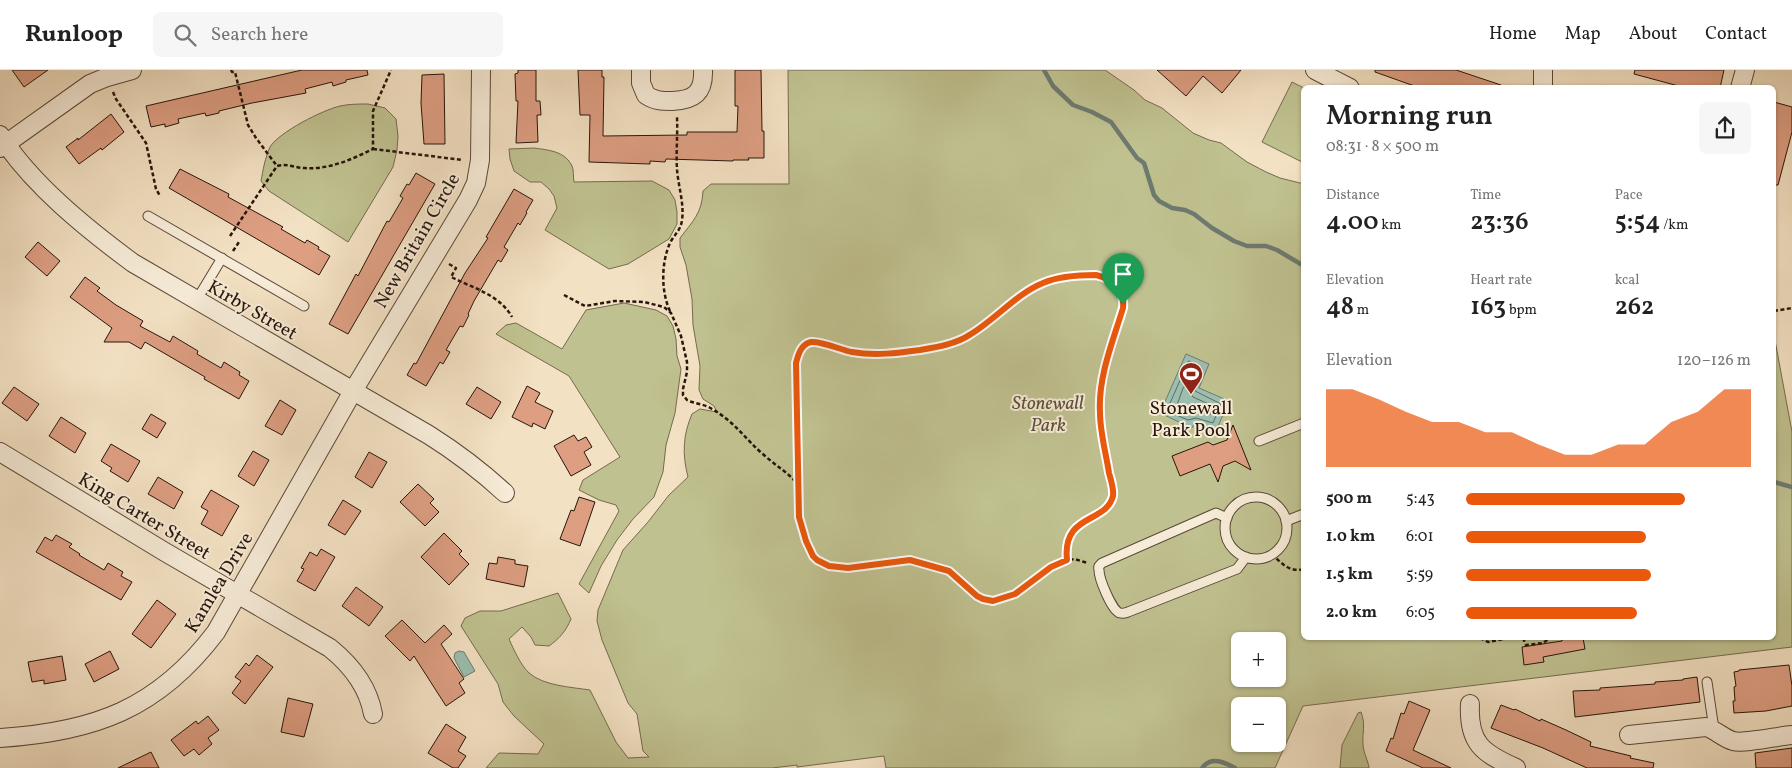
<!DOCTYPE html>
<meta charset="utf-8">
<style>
:root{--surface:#fff;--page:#f6f6f6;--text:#222;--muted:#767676;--line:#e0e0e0;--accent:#ea580c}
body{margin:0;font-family:Vollkorn,serif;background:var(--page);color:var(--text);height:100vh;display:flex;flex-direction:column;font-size:19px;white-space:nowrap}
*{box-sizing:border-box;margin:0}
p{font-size:16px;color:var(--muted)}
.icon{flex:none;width:28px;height:28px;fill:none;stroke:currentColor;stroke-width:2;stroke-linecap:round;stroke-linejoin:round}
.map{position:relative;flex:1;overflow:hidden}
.details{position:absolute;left:1301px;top:15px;width:475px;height:555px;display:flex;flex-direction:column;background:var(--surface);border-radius:8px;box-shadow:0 1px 4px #0004}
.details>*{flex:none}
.buttons{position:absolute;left:1231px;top:562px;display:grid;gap:10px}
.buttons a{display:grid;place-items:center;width:55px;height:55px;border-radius:8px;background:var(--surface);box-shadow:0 1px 4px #0004;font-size:25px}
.pin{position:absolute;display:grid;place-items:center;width:42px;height:42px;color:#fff;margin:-51px -21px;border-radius:50% 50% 50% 0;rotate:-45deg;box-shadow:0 0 5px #0007}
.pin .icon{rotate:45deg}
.round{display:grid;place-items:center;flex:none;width:52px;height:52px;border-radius:8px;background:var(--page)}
.overview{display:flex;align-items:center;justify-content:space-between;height:85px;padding:0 25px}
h1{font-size:28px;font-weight:600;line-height:38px}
.metrics{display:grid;grid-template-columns:repeat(3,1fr);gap:8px;height:85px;padding:5px 25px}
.metrics div{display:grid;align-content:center}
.metrics b{font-size:25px;font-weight:600}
.metrics small{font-size:14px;font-weight:400}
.metrics p{font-size:14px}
.chart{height:140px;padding:10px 25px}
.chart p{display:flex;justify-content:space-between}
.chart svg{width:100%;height:90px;margin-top:5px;fill:var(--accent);opacity:.7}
ul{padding:0 25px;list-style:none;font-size:16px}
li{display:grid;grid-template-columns:80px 60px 1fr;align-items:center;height:38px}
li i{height:12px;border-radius:6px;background:var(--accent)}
header{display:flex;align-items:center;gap:30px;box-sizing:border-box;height:70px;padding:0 25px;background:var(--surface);border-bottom:1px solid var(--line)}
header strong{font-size:24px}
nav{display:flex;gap:28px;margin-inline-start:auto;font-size:18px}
.search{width:350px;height:45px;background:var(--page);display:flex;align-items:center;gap:12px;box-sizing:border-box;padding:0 18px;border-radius:8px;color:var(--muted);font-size:19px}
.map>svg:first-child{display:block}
.green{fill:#c0c190;stroke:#746b4e;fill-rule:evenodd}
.water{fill:#9bbeb1;stroke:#6d7a6f}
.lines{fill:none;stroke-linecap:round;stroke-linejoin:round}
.shore{stroke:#626a5e;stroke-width:1}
.stream{stroke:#6d7a6f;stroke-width:4.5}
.building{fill:#dd9e82;stroke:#28150b}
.service-casing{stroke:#5b4839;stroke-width:11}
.minor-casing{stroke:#5b4839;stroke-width:20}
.path{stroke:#28150b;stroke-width:2.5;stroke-dasharray:4 2.5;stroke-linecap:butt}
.service{stroke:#f7ecd8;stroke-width:9}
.minor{stroke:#f7ecd8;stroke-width:18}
.route-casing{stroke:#fff;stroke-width:10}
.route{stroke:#ea580c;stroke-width:6}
.labels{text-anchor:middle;stroke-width:4;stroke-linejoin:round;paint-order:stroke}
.street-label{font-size:19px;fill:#28150b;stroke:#f7ecd8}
.park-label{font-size:19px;font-style:italic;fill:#5d513a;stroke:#f7ecd8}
.poi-label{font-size:19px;fill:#28150b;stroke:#f7ecd8}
</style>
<header>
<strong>Runloop</strong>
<div class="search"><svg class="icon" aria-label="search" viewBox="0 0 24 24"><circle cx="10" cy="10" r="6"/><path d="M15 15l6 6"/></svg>Search here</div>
<nav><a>Home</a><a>Map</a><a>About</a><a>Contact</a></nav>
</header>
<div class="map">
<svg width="1792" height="698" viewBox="0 0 1792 698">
<rect width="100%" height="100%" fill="#f3e1c3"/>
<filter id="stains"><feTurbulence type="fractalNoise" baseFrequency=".004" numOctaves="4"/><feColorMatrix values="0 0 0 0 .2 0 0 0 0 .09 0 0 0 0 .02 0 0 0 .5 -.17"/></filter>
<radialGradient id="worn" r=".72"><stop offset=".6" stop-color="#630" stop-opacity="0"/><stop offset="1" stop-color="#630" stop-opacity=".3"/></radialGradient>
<g class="green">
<path d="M788,0h317l29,20 11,10 17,8 31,25 16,7 12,3 26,19 19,10 14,6 24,6v454h470v-303l18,97v215l-489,59 -28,62h-389l-2,-12 -87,11v-2l-25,3h-286l13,-15 39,1 6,-10 -30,-28 -11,-14 -5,-18 -37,-58 4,-8 15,-7h21l57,-18 13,26c-5,12 -12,20 -22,27l-14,-1 -4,-8 -9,-10 -13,12c5,11 11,25 20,34 15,13 42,14 61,17l26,52 12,16 21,-1 -6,-6 -6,-37 -9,-11 -26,-63 -5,-19 1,-11 25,-60 25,-28 21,-27 19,-18c-6,-23 -5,-42 4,-63l8,-5 17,3 -3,-6 -11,-7 -4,-9 1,-24 -7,-41 -1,-26 -6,-34 -6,-18v-9c13,-17 22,-25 23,-47l8,-7h78zM1240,571h38v38h-38zM1240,636h38v38h-38z"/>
<polygon points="1292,12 1304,18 1304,93 1262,72"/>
<path d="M368,34l17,4 11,11 2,17 -1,14 -4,17 -45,75 -79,-51 -8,-10c2,-11 4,-23 9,-34 9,-15 53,-37 70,-41 9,-2 19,-2 28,-2z"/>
<path d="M534,78c14,2 31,3 38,18 2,4 1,11 2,16l78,-1 17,9 6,10 2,12v12l-8,15 -41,25 -19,5 -64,-39 12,-22 -3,-12 -5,-7 -8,-7h-11l-16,-11 -4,-12 -1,-10z"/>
<polygon points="624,233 656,240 667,246 673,256 676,269 677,286 681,299 675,343 666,375 663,402 654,427 633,449 617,470 601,496 589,523 579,514 619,441 616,435 599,430 579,420 583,410 620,387 569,306 496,264 506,255 516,253 562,279 586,240"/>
<path d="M1361,642c5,13 1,20 2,32 0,8 5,16 6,24h-29l2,-23 16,-32z"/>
</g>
<g class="water">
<polygon points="1186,284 1209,294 1199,318 1229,331 1216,361 1195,352 1192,358 1160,343"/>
<polygon points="459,581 464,582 475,601 464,607 454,588 455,583"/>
</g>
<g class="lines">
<g class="shore">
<polygon points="1189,291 1202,298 1194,316 1195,321 1221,334 1213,353 1196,348 1188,350 1167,341"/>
<polygon points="1186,316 1193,327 1213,336 1210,345 1196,341 1187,343 1176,338 1183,318"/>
</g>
<g class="stream">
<polyline points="1044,0 1053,16 1073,35 1092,42 1111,52 1137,88 1144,93 1154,125 1159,131 1172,138 1185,140 1194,144 1212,158 1234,171 1247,176 1266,176 1277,180 1304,196"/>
<polyline points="1774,412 1792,417"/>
<path d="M1202,698c9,-12 22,-6 33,0"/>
</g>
</g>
<g class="building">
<polygon points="12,0 48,0 24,17"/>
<polygon points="302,0 367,0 368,5 346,10 346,12 333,16 332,12 305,19 306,23 252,33 219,41 219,43 206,46 205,43 178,49 179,53 165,57 165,54 151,57 146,36"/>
<polygon points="518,0 536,0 536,31 540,31 541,45 537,45 538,72 516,73 518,31 516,31 515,4 518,3"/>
<polygon points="578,0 602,0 602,7 604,7 603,66 687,65 687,62 737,62 738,36 735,36 735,0 761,0 762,61 764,61 764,88 748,88 749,90 733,90 733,91 666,89 665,92 650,91 650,94 589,92 590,45 580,45"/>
<polygon points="1157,0 1241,0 1222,23 1203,6 1186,26"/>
<polygon points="1375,0 1456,0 1501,15 1501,18 1420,18 1375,2"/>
<polygon points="1635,0 1724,0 1720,18 1686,18 1634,4"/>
<polygon points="444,4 445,74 424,74 421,33 422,5"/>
<polygon points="1774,32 1792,37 1792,62 1778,115 1774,115"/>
<polygon points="111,44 124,62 102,80 101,78 79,94 66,77 78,68 78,70"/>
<polygon points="180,99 229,124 228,127 283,157 281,159 305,173 307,170 319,177 318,179 330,186 319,205 169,118"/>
<polygon points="416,103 435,114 348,264 329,254 356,204 358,206 387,151 389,152 403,128 400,126 407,114 409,115"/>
<polygon points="514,119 533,130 526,142 527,143 520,155 518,153 504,177 508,180 501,192 498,190 474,231 468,244 469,245 463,257 460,256 446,280 450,282 443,294 440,292 426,316 407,305 414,293 416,294 465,203 488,168 486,167"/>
<polygon points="38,172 60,191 47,206 25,187"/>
<polygon points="85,207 100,218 97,221 116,235 143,251 140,256 170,272 173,266 198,281 197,284 221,298 224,292 240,302 239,305 249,311 239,329 204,309 205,307 145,272 141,279 129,272 104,272 112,258 70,227"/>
<polygon points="527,316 540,323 535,332 553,341 545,359 533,353 532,357 512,347"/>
<polygon points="14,317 39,334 27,351 2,333"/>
<polygon points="477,317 501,332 491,349 466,334"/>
<polygon points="280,330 296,340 282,365 265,356"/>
<polygon points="151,344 166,353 157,368 142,359"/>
<polygon points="61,347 86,363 75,383 49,366"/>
<polygon points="1233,355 1251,400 1235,391 1223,396 1218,412 1210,394 1180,406 1172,386 1208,372 1213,375 1227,370"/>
<polygon points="574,365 578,371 586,367 592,377 584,382 591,395 571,406 554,376"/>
<polygon points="111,374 140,391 128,412 110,401 112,398 101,391"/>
<polygon points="253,381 269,390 254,416 238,406"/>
<polygon points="369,382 387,392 372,418 355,407"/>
<polygon points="158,407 183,422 174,439 148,424"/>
<polygon points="418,414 434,429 430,433 439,442 425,456 400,432"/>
<polygon points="211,420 239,436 222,466 201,454 208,441 201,437"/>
<polygon points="579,427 595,432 580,476 560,469 571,440 574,441"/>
<polygon points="343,430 361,441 345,465 328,455"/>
<polygon points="444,463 462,481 459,484 469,494 449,515 421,487"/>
<polygon points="56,465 72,474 69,477 80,484 79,485 104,500 108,493 123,502 121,506 132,512 121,530 36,482 45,467 52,471"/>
<polygon points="321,479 335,487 315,521 297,511 304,499 301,498 310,482 317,486"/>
<polygon points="498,487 515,490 515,494 528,496 524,517 486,509 489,493 497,494"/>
<polygon points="356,517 383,537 369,556 342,536"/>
<polygon points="157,530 176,544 151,578 132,564"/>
<polygon points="402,550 425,573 444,555 452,564 441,574 464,609 459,613 465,623 446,636 414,586 410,591 385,566"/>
<polygon points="1562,568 1583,568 1585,579 1543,587 1544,592 1524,595 1522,577 1562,571"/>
<polygon points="110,581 119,599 94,612 85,594"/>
<polygon points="257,585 273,597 245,634 232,623 241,611 235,607 246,593 249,596"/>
<polygon points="62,586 66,610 44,614 44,610 32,612 28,592"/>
<polygon points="1789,595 1792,616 1792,636 1766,641 1734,643 1733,631 1735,631 1734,617 1736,616 1734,602 1739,601 1739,600"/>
<polygon points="1697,607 1700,632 1575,647 1573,621 1600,620 1600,618 1655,614 1655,612 1683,610 1683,609"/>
<polygon points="288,628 313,634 304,667 281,662"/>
<polygon points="1409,631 1430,640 1413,680 1451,698 1423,698 1386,681 1391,668 1393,669 1401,643 1404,644"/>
<polygon points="1501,635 1514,640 1515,639 1540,651 1541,649 1566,660 1591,672 1590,676 1631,686 1630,688 1654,693 1653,698 1587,698 1543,678 1491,658"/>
<polygon points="208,646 219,660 208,668 212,674 199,685 194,679 184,686 171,670 196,651 198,654"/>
<polygon points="446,654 466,667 458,681 466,686 458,698 453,698 428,683"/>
<polygon points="1792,678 1792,698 1756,698 1755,683"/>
<polygon points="151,682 159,698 118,698"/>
</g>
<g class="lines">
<g class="service-casing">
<g id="service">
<polyline points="148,146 304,236"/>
<polyline points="196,231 222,188"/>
<polyline points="1259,371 1304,353"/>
<circle cx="1256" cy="458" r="31"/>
<path d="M1227,448l-11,-5 -114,50c-3,3 -4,3 -3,7 0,9 13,41 21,43 4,1 5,0 8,-1l109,-43 9,-12"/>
<polyline points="1286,451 1304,444"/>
<polyline points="1707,612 1714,659"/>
</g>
</g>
<g class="minor-casing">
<g id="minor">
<path d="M641,0v13l5,12c9,6 16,6 26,6 22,-1 32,-8 31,-31"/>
<polyline points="1315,0 1350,18"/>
<polyline points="1543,0 1543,18"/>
<polyline points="1740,18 1745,0"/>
<path d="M0,65c31,49 87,94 133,128l296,172c27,17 52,36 76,58"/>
<polyline points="0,78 90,14 107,7 132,0"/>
<path d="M0,382l165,100 165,96c21,17 38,38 43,66"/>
<path d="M1470,634c-2,39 12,49 46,64"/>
<path d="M1629,665l77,-8c10,3 17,11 27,14 12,3 45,-5 59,-6"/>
<path d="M0,668c94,-6 158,-29 216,-106l137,-241 115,-191 8,-17 4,-23 1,-90"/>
</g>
</g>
<g class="path">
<polyline points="231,0 232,2 235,2 248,55 256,68 277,96"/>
<polyline points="113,22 116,29 146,73 156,119 160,126"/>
<polyline points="373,79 463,90"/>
<path d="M230,166l47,-70c10,-3 18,2 28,2 23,2 48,-9 68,-19v-38l18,-41"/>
<polyline points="233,181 239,172"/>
<path d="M449,194l7,4 -5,9c22,11 49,18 61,40"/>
<path d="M564,225l21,11 30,-5 29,1 20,5 7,6 10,23 6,26v10l-4,17v6l4,5c8,4 18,4 25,9 23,13 33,30 52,46 11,10 23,17 33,28"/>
<path d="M670,241c-9,-19 -9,-48 0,-68 4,-8 11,-13 12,-23 2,-14 -2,-28 -4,-42 -3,-19 0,-41 -1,-61"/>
<polyline points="1774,241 1792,238"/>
<path d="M1272,484c9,9 18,19 32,15"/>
<path d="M1067,490c-4,-48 41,-36 46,-68 -8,-41 -18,-81 -8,-123 3,-16 20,-55 18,-69 0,-6 -4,-12 -8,-17 -8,-8 -21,-8 -32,-8 -18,1 -38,5 -54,15 -27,17 -49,45 -81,54 -30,9 -63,13 -93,8 -12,-1 -35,-11 -44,-10 -10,2 -13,13 -15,21l1,108 2,46 6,24 8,16 4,3 12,6 19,2 62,-8 39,11 28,25 6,3 10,2 22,-7 42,-31 17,-4 14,4"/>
<polyline points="1480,568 1488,572 1509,568"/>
<polyline points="1523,568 1526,575 1543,573 1550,568"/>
</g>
<use href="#service" class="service"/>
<use href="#minor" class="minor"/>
</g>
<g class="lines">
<g class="route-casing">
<path id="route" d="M1096,205c16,4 29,13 27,33 -10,33 -25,69 -23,104 0,21 6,41 9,61 2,7 5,16 4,23 -7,28 -51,17 -46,64l-16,7 -36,27 -22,7 -10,-2 -6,-3 -28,-25 -39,-11 -62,8 -19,-2 -12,-6 -4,-4 -7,-15 -7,-24 -3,-154c2,-8 5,-19 15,-21 11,-1 30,8 41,10 23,4 46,1 68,-2 18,-3 36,-6 51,-16 25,-15 45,-40 72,-51 16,-7 35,-8 53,-8z"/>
</g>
<use href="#route" class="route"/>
</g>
<defs>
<g id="stadium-pin" transform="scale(1.25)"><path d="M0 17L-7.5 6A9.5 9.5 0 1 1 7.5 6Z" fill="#8f2418" stroke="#f7ecd8"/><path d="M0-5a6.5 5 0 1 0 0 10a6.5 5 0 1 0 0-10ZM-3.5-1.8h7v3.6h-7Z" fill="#fff"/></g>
</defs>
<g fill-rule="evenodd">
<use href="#stadium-pin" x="1191" y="304"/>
</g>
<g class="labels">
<g class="street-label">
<text transform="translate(416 170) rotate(-60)" y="7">New Britain Circle</text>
<text transform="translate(253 239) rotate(30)" y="7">Kirby Street</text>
<text transform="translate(145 445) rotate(31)" y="7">King Carter Street</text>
<text transform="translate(218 512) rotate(-59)" y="7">Kamlea Drive</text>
</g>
<g class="park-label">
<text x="1048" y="339">Stonewall<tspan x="1048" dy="22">Park</tspan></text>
</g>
<g class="poi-label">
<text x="1191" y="344">Stonewall<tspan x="1191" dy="22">Park Pool</tspan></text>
</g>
</g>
<rect width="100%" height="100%" filter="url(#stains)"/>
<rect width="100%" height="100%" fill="url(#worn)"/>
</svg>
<div class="buttons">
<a>+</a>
<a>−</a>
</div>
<div class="pin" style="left:1123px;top:234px;background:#1e9e55"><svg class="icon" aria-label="arrive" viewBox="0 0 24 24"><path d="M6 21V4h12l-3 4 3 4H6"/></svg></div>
<section class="details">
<div class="overview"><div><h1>Morning run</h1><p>08:31 · 8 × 500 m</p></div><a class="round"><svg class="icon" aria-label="share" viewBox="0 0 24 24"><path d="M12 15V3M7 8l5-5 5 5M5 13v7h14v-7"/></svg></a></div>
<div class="metrics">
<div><p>Distance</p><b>4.00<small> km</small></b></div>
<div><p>Time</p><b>23:36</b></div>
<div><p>Pace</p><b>5:54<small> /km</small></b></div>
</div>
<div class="metrics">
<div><p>Elevation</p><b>48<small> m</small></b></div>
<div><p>Heart rate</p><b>163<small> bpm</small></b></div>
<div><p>kcal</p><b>262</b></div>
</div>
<div class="chart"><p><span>Elevation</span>120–126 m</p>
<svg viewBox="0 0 160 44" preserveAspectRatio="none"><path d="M0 44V6L10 6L20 11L30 17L40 22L50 22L60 27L70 27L80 33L90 38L100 38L110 33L120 33L130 22L140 17L150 6L160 6V44z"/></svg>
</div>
<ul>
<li><b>500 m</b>5:43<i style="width:77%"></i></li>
<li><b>1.0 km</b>6:01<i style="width:63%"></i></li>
<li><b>1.5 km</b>5:59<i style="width:65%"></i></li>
<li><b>2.0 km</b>6:05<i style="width:60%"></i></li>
</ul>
</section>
</div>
